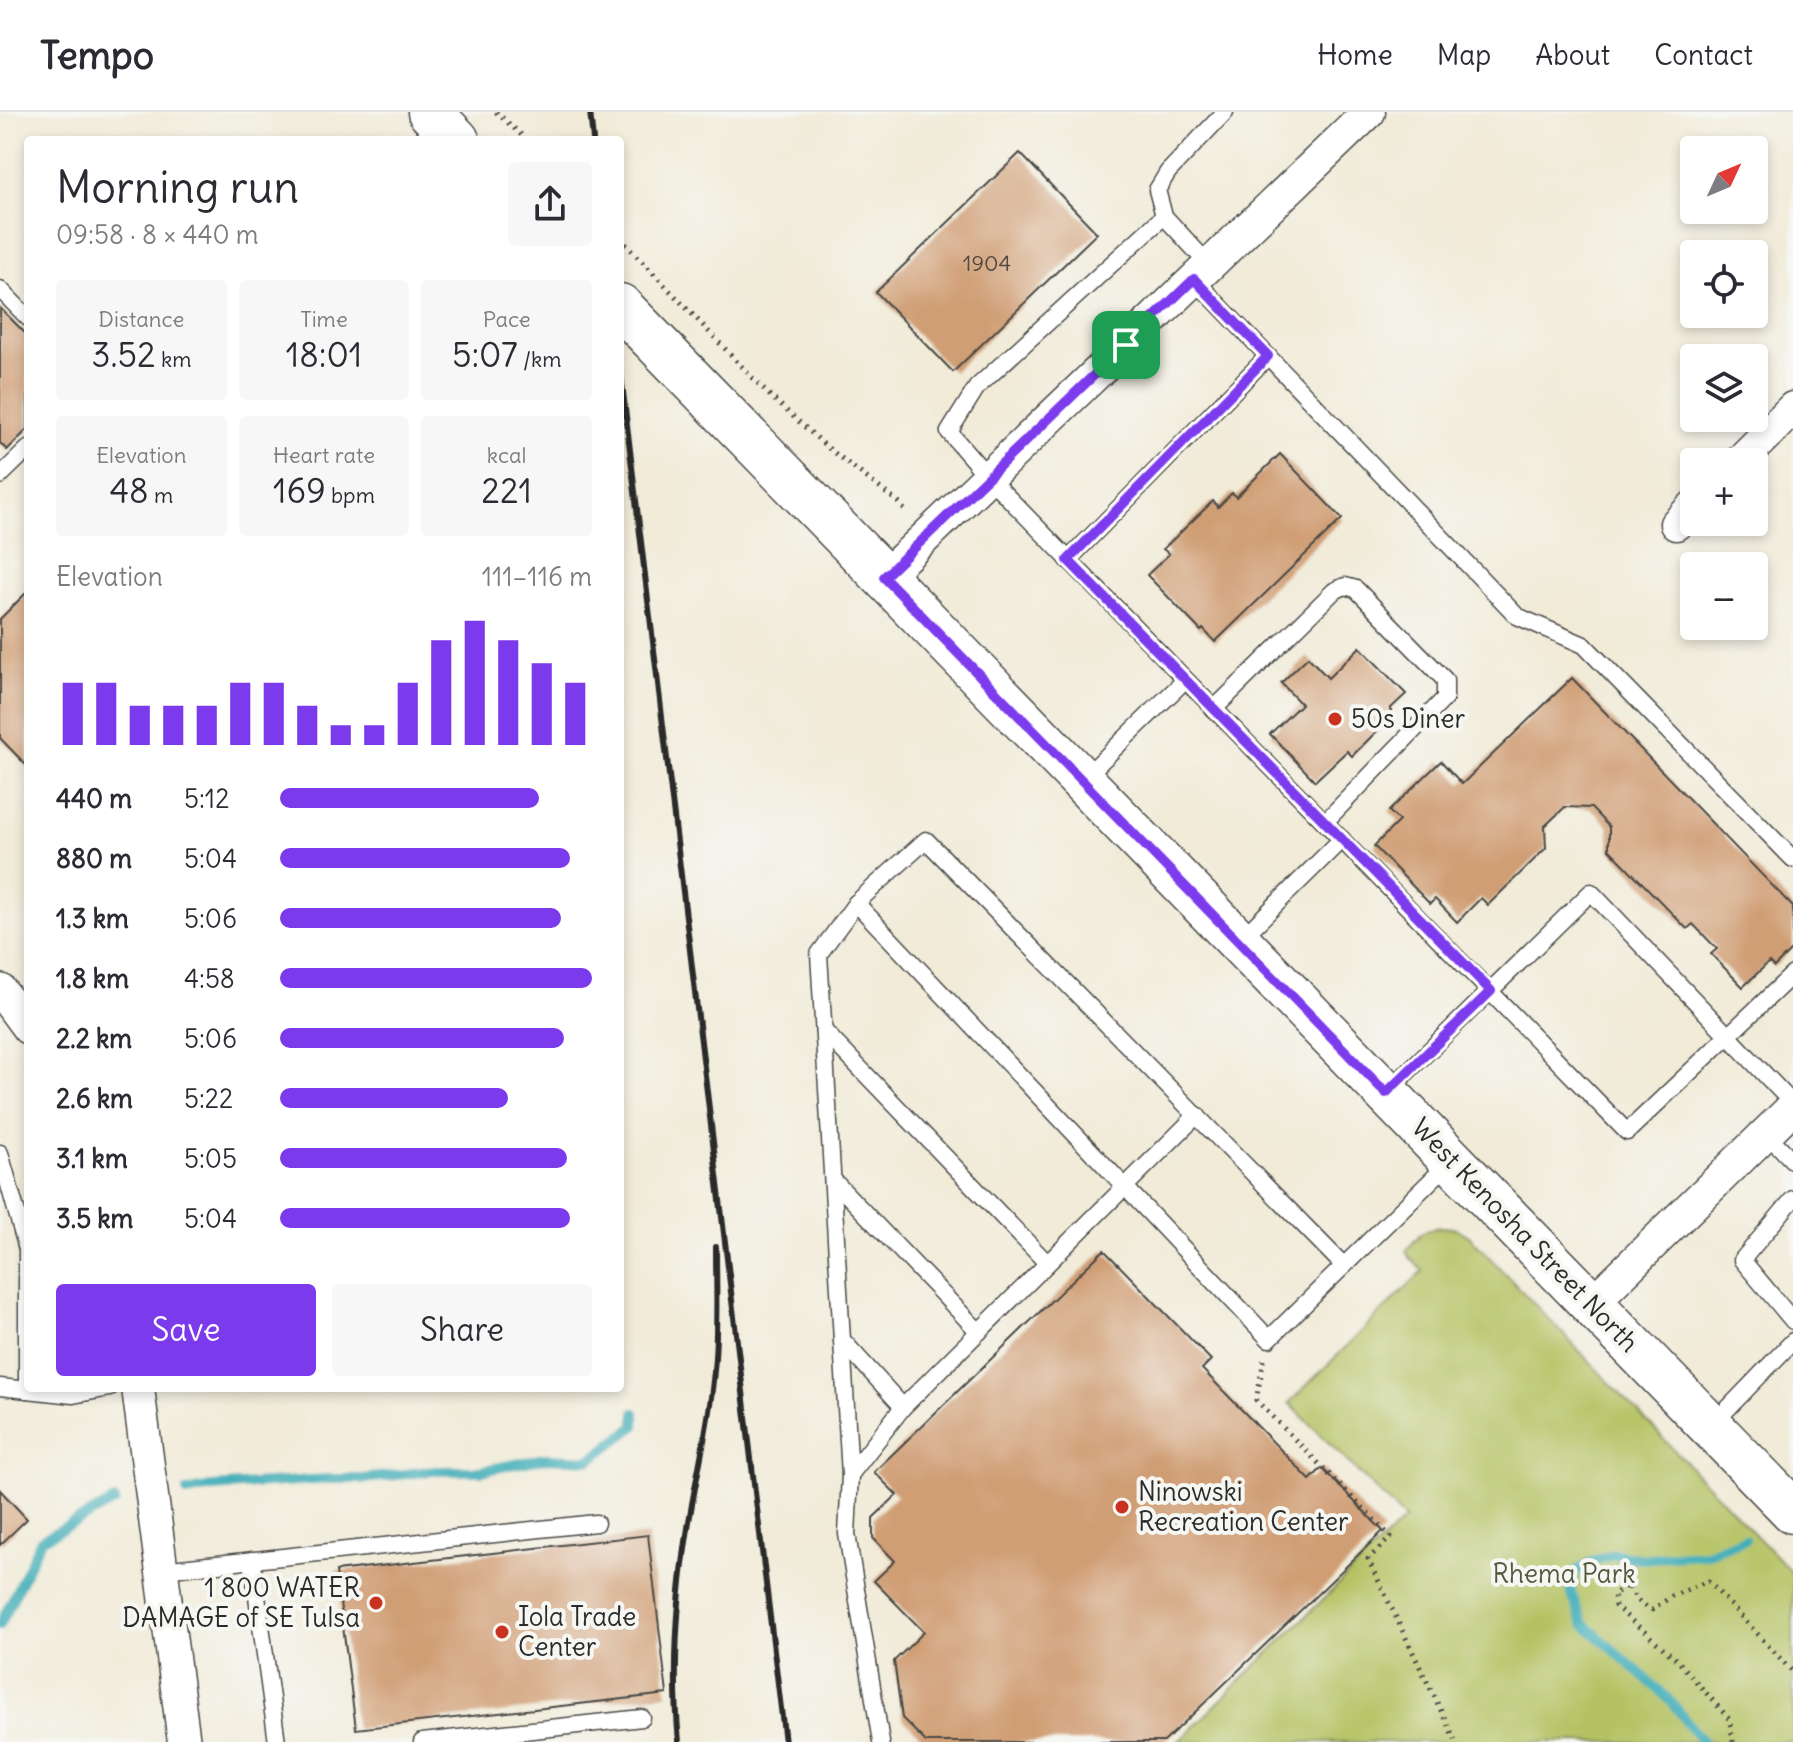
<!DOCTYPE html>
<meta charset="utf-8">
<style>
:root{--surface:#fff;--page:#f7f7f7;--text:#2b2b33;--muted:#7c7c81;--line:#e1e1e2;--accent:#7c3aed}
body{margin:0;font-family:Delius,sans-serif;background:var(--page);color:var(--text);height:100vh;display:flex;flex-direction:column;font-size:30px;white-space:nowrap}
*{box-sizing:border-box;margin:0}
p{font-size:26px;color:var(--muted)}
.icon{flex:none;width:44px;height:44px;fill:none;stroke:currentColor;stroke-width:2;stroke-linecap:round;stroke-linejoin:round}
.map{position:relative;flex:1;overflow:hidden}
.details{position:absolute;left:24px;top:24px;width:600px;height:1256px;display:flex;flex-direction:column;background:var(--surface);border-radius:8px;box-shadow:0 4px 12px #0003}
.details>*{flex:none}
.needle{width:52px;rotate:46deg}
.tools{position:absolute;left:1680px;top:24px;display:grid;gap:16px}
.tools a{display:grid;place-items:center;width:88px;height:88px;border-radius:8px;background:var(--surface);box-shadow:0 4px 12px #0003;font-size:40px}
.pin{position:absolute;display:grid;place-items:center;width:68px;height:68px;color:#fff;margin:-34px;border-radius:16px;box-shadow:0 4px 12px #0006}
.round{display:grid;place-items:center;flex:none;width:84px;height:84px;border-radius:8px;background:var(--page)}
.overview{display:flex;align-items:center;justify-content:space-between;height:136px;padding:0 32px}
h1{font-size:44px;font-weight:600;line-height:60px}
.figures{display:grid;grid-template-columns:repeat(3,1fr);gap:12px;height:136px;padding:8px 32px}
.figures div{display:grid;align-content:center;border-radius:8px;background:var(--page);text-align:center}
.figures b{font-size:34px;font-weight:600}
.figures small{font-size:22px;font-weight:400}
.figures p{font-size:22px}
.chart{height:224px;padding:16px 32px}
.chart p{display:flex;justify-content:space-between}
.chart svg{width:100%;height:144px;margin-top:8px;stroke:var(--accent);stroke-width:6}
.primary-button{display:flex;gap:16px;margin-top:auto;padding:16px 32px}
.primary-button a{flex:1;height:92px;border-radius:8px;background:var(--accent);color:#fff;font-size:32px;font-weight:600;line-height:92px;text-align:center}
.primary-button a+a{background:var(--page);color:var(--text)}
ul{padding:0 32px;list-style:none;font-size:26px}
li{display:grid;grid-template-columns:128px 96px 1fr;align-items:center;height:60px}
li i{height:20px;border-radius:10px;background:var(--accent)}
header{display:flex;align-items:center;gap:48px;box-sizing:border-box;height:112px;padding:0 40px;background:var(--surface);border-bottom:2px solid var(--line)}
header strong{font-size:38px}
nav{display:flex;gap:44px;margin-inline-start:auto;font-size:28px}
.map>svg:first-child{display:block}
.green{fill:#b5c264;stroke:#707648;stroke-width:2}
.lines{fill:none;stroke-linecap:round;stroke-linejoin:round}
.stream{stroke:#39aab5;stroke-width:10}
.building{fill:#d09e75}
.service-casing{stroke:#494845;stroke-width:19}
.minor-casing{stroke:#494845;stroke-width:35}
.primary-casing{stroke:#494845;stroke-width:47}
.path{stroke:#494845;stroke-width:5;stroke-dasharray:2 6;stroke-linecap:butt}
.service{stroke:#fff;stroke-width:16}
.minor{stroke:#fff;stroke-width:32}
.primary{stroke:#fff;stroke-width:44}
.rail{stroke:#2b2b2b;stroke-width:6}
.route-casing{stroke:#fff;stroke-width:16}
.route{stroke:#7c3aed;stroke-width:10}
.poi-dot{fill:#c8321e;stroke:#f6f6f2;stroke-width:3}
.labels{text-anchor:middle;stroke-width:8;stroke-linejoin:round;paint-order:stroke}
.number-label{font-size:22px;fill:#54483e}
.poi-label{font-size:26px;fill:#2b2b2b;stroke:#f6f6f2;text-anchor:start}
.street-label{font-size:26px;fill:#2b2b2b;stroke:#f6f6f2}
.park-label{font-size:26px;fill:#54583c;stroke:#f6f6f2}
</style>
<header>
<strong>Tempo</strong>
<nav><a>Home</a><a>Map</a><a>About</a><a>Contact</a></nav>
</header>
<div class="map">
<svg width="1793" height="1630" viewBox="0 0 1793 1630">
<rect width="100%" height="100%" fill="#f6f6f2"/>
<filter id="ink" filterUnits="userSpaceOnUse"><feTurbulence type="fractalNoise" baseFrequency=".0125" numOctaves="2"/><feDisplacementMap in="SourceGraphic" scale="16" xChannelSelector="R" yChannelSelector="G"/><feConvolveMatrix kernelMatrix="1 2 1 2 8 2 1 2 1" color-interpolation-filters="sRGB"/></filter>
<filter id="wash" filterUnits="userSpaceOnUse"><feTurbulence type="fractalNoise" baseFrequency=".006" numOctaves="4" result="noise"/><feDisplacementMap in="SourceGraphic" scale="32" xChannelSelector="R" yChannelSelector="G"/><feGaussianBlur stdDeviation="1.8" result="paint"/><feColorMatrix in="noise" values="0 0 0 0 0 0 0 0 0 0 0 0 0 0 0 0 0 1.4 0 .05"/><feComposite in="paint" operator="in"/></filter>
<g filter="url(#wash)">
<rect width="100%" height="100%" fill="#f1ebd8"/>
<polygon class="green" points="1439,1115 1456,1116 1469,1124 1793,1462 1793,1630 1178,1630 1405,1407 1289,1291 1423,1159 1410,1146 1406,1139 1422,1120"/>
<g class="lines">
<g class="stream">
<polyline points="187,1380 212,1375 327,1367 363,1367 431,1359 481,1359 545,1346 590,1348 635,1314 635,1301"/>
<polyline points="0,1513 41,1428 115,1389"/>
<polyline points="1703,1630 1669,1587 1583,1511 1570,1478 1575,1460 1593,1449 1615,1442 1643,1447 1669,1444 1706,1442 1745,1427"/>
</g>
</g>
<g id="blocks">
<g class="building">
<polygon points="1020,41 1097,121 953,260 876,180"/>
<polygon points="0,196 28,224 28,317 7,338 0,331"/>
<polygon points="1280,342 1342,407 1215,530 1203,517 1201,519 1147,463 1169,442 1163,437 1213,389 1218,395 1232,381 1236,385"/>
<polygon points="28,479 28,655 0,626 0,507"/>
<polygon points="1360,535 1406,582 1390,597 1392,599 1376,615 1378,618 1352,644 1347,639 1315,669 1270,622 1301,592 1281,571 1308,545 1328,566"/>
<polygon points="1572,566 1793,795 1793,836 1774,855 1769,850 1743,875 1711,842 1717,837 1693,812 1687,817 1609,737 1609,715 1591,696 1565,695 1545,714 1546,736 1488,793 1481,786 1457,810 1435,787 1430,792 1374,734 1399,709 1389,699 1441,649 1462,672"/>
<polygon points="1104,1138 1211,1248 1202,1257 1310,1368 1322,1356 1383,1419 1164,1630 926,1630 902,1606 894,1549 924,1520 874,1469 895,1449 873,1426 873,1406 897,1383 874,1360"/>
<polygon points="0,1378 27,1407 0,1433"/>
<polygon points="648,1423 667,1582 356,1617 336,1459"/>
</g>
</g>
</g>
<g filter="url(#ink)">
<use href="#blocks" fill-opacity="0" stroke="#494845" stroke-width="2"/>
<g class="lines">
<g class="service-casing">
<g id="service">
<polyline points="1164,104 977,275 949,320 988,365 1627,1020 1793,862"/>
<polyline points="1209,153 1164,104 1157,78 1168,60 1225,0"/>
<polyline points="1194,167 1517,504 1584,533 1793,747"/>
<polyline points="0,177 28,206"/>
<polyline points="0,364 28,337"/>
<polyline points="1068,448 1268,244"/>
<polyline points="1214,597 1334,479 1345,474 1356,477 1445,568 1445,586 1325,710"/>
<polyline points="1083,667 1185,568"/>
<polyline points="856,791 1269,1227 1451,1049"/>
<polyline points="1240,828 1342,727"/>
<polyline points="824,919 1047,1151"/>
<polyline points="1387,980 1591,780 1793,992"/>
<polyline points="1766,1021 1793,1049"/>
<polyline points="0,1041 27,1137 27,1278"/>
<polyline points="833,1068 979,1220"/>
<polyline points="1793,1087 1742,1148 1793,1209"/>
<polyline points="842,1228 850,1363"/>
<polyline points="0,1275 73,1283 110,1276"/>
<polyline points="903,1295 842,1228 819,842 856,791 926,728 1344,1154"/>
<polyline points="1711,1314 1793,1229"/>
<polyline points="252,1448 277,1630"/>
<polyline points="162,1458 596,1411"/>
<polyline points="422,1630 642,1606"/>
<polyline points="881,1630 847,1422 850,1363 903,1295 1197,1003"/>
</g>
</g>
<g class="minor-casing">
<g id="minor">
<polyline points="1739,350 1793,296"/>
<polyline points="1676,412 1694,394"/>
<polyline points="884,465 1369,0"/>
<polyline points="0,878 28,916"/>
<polyline points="1591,1192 1793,995"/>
<polyline points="138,1276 184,1630"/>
</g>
</g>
<g class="primary-casing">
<g id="primary">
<polyline points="430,0 457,28"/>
<polyline points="620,194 1793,1399"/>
</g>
</g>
<g class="path">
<polyline points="496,0 527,28"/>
<polyline points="620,126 767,281 827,335 899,391 907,401"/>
<polyline points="1264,1248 1256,1288 1391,1425 1368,1447 1456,1630"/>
<polyline points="1733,1630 1730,1608 1678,1549 1615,1494 1614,1482 1628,1473 1637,1488 1652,1498 1672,1484 1708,1469 1793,1560"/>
</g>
<use href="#service" class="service"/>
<use href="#minor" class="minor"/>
<use href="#primary" class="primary"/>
<g class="rail">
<polyline points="590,0 593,28"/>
<polyline points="620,255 785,1630"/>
<path d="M679,1630c-7,-72 -2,-143 9,-214 8,-53 22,-105 26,-158 4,-41 2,-82 2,-123"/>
</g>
</g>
</g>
<g class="lines" filter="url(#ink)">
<g class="route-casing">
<polygon id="route" points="1194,167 1268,244 1068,448 1491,879 1386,981 884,465"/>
</g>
<use href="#route" class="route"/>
</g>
<g class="poi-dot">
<circle cx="1335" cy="607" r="8"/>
<circle cx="1122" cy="1395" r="8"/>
<circle cx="376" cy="1491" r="8"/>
<circle cx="502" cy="1520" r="8"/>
</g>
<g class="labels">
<g class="number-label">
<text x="987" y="159">1904</text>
</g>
<g class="poi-label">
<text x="1351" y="616">50s Diner</text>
<text x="1138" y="1389">Ninowski<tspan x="1138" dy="30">Recreation Center</tspan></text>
<text x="360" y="1485" text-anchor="end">1 800 WATER<tspan x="360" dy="30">DAMAGE of SE Tulsa</tspan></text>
<text x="518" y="1514">Iola Trade<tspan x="518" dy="30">Center</tspan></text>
</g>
<g class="street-label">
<text transform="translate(1525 1123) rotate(46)" y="9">West Kenosha Street North</text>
</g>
<g class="park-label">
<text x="1564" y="1471">Rhema Park</text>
</g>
</g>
</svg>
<div class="tools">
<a><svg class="needle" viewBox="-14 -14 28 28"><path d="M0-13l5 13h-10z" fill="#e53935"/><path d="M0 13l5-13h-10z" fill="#7c7c81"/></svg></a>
<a><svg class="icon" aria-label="locate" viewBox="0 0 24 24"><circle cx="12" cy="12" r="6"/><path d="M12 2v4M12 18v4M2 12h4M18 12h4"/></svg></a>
<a><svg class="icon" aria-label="layers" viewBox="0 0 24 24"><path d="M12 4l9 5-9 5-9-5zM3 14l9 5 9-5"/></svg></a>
<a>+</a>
<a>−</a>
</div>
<div class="pin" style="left:1126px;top:233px;background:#1e9e55"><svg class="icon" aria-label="arrive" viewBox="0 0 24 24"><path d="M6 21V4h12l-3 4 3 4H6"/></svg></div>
<section class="details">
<div class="overview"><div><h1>Morning run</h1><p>09:58 · 8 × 440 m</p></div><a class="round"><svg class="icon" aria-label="share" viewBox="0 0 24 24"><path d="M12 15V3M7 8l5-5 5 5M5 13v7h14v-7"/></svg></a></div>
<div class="figures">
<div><p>Distance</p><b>3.52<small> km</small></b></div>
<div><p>Time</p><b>18:01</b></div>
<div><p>Pace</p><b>5:07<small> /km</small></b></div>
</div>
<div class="figures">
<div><p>Elevation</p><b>48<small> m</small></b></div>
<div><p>Heart rate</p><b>169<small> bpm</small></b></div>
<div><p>kcal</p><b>221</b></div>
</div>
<div class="chart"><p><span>Elevation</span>111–116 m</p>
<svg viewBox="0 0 160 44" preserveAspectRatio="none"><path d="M5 44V25M15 44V25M25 44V32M35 44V32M45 44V32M55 44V25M65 44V25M75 44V32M85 44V38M95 44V38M105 44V25M115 44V12M125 44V6M135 44V12M145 44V19M155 44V25"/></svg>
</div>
<ul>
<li><b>440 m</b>5:12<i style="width:83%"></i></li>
<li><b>880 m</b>5:04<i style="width:93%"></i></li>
<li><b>1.3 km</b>5:06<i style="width:90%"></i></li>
<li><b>1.8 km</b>4:58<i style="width:100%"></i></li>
<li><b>2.2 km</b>5:06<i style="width:91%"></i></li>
<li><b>2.6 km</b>5:22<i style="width:73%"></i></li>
<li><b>3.1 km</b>5:05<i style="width:92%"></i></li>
<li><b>3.5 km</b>5:04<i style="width:93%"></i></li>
</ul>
<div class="primary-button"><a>Save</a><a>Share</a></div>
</section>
</div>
